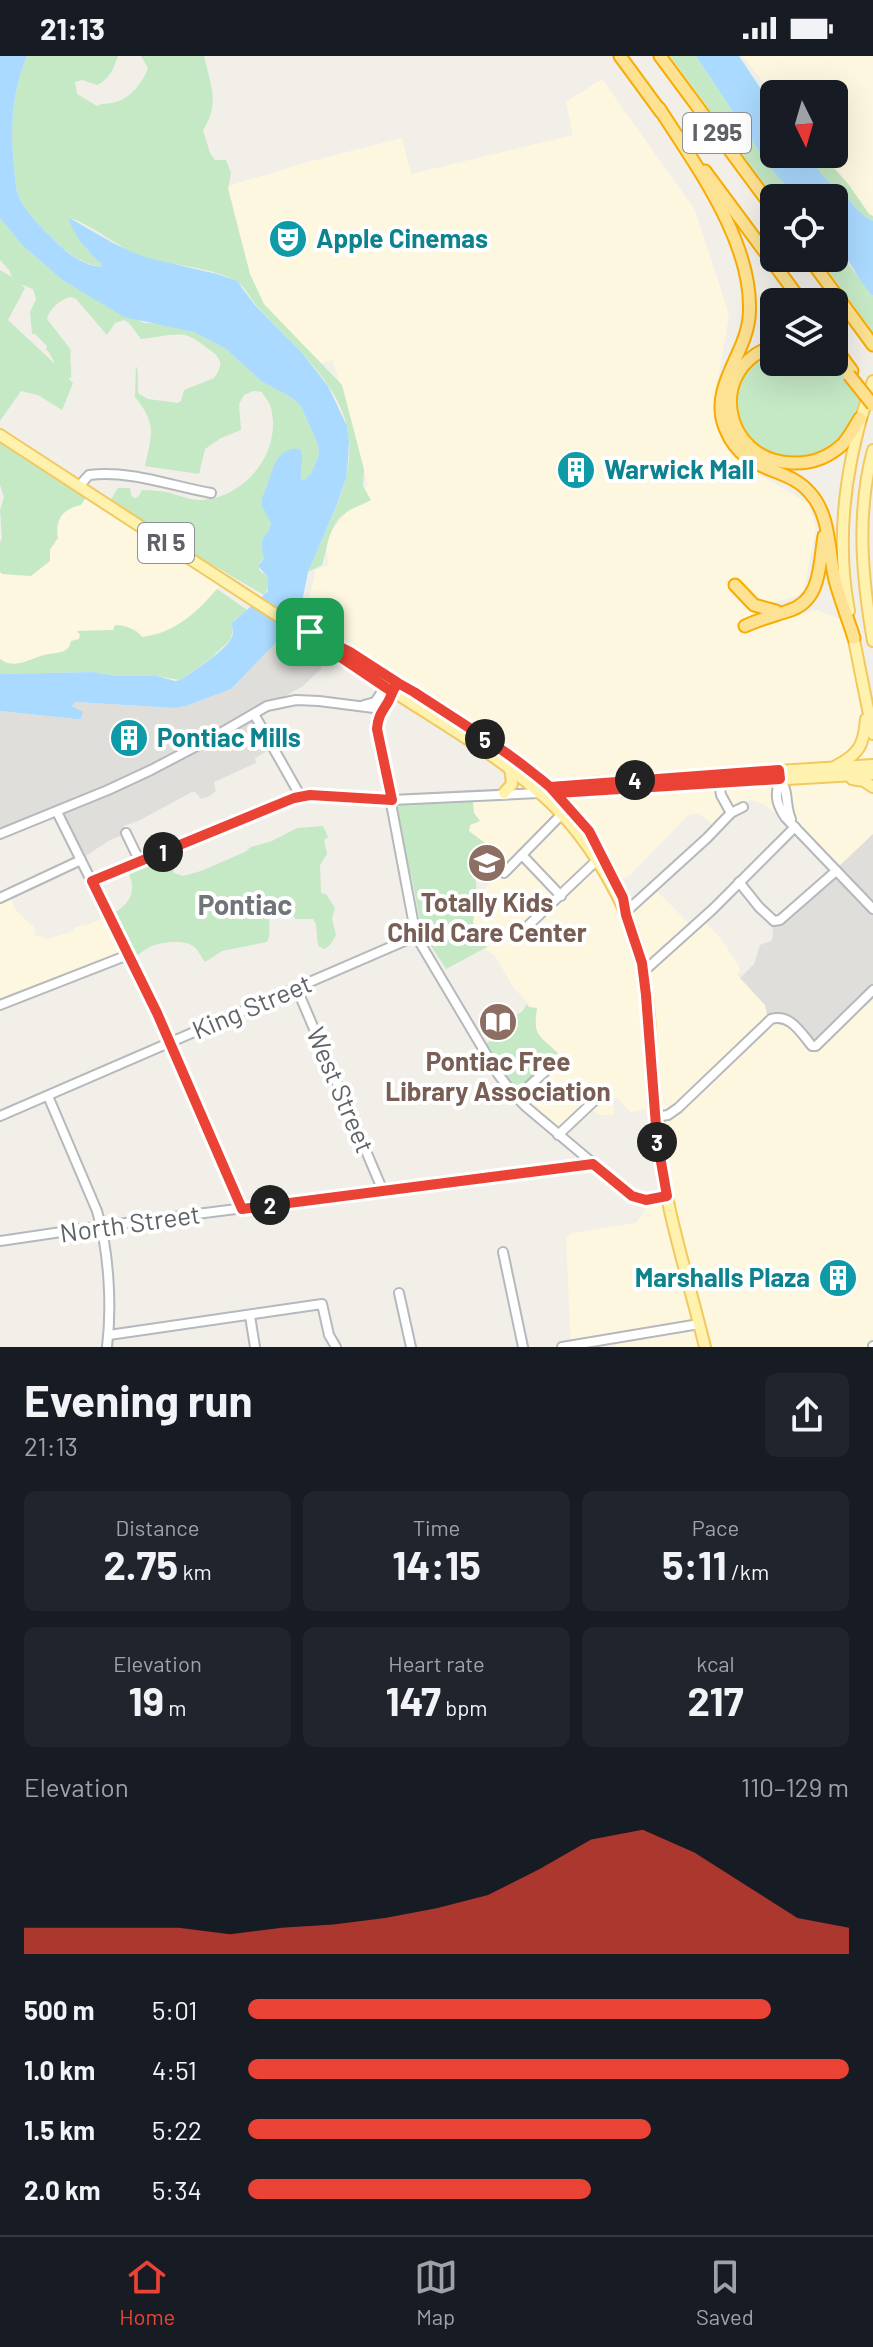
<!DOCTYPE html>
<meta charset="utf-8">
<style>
:root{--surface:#171b24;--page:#20242c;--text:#f1f3f6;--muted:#9ea1a6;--line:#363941;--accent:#ea4335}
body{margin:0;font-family:Barlow,sans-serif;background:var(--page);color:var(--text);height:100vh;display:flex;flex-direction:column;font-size:30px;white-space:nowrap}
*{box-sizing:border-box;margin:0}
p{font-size:26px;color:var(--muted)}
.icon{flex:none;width:44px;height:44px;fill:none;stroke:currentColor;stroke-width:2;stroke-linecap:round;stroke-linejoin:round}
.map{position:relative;height:1291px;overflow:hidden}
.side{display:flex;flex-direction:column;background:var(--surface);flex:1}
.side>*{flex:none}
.needle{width:52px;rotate:175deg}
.tools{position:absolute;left:760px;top:24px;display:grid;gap:16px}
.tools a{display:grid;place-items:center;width:88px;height:88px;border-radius:12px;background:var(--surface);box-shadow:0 8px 32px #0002;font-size:40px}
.pin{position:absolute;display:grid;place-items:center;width:68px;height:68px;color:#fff;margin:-34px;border-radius:16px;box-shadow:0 4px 12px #0006}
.km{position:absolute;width:40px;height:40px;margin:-20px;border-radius:50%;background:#222;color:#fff;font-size:22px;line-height:40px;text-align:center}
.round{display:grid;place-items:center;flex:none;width:84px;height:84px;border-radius:12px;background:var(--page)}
.overview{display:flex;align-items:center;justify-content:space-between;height:136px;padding:0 24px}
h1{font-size:44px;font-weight:700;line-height:60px}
.figures{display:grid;grid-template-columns:repeat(3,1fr);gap:12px;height:136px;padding:8px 24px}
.figures div{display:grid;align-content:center;border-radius:12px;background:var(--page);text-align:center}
.figures b{font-size:40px;font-weight:700}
.figures small{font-size:22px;font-weight:400}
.figures p{font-size:22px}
.chart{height:224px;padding:16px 24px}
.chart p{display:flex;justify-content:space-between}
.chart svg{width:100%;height:144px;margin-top:8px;fill:var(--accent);opacity:.7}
ul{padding:0 24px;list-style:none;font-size:26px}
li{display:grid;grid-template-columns:128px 96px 1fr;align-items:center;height:60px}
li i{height:20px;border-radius:10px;background:var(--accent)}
.status{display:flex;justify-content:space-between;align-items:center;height:56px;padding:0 40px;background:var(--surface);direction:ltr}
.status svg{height:22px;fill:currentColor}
.menu{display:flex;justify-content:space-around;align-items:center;height:112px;border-top:2px solid var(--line);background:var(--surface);font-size:22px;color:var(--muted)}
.menu a{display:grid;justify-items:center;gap:4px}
.menu .selected{color:var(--accent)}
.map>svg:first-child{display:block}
.commercial{fill:#fef7e0}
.industrial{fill:#e0deda}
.green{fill:#c5e8c5;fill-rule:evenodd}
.water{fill:#aadaff}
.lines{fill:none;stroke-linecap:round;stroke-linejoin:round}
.minor-casing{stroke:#b5b8bc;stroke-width:12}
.major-casing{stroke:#f2c960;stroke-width:14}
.highway-casing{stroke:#f9ab00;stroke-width:15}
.minor{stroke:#fff;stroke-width:8}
.major{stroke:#fff2af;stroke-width:10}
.highway{stroke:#fde293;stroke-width:11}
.highway-bridge-casing{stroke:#f9ab00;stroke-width:15;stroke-linecap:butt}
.highway-bridge{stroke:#fde293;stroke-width:11}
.route-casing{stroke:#fff;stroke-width:16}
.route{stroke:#ea4335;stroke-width:10}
.labels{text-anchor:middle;stroke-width:8;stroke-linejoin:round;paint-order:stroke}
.shield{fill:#fff;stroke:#8f9295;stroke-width:2}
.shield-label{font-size:24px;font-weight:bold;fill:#5f6368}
.culture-label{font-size:26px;font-weight:bold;fill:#0d838f;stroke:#fff;text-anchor:start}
.education-label{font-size:26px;font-weight:bold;fill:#785e54;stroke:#fff}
.street-label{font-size:26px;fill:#5f6368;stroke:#fff}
.neighbourhood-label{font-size:28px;font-weight:bold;fill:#70757a;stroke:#fff}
</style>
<div class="status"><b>21:13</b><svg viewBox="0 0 49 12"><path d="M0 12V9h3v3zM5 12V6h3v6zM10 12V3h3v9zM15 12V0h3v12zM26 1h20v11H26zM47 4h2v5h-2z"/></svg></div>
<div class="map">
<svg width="873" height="1291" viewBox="0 0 873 1291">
<rect width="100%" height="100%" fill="#f1efe8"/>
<g class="commercial">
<polygon points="742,0 873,0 873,168 815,98 834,98 834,38 774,38"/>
<polygon points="602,23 695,154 729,259 716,335 714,363 728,394 747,412 786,434 809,449 816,472 803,538 764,549 752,571 817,554 843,564 873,681 873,778 836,814 783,763 763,748 752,744 743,745 716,771 698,757 688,759 630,819 615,827 626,857 653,831 690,869 702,863 721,883 737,907 740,915 737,919 765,949 873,934 873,1291 617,1291 616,1289 602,1291 571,1291 566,1183 572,1177 636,1167 646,1154 634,1143 663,1141 653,1052 630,1056 618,1042 613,1042 614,1059 602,1059 584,1051 556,1077 515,1041 537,978 527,946 514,932 495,900 485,893 481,880 472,867 476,836 484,835 490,827 478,821 474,813 469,775 474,757 472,737 557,725 500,685 415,630 304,563 316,514 328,509 326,482 368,429 333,304 321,307 256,243 228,130 308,106 402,82 411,118 573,79 566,46"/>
<polygon points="90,436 228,516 217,533 199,554 187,564 167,575 142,581 138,575 122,569 113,574 78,575 80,579 79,583 62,596 42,599 22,607 7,608 0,603 0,516 20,520 55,488 61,459"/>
<polygon points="10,840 15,853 31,869 34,869 35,879 47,883 74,875 76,871 90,868 107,860 126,897 0,949 0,842"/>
</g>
<g class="industrial">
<polygon points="278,584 321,605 321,613 303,630 255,658 273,692 255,702 256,707 214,726 216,735 208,741 201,743 195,736 192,736 140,764 124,770 125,778 110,784 81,803 57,757 0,779 0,655 76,663 75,653 72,650 75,646 175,652 186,650 231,633"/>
<polygon points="873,778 873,934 816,991 790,966 768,965 765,949 740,922 754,908 760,889 771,885 773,880 772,866 836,813"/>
</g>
<g class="green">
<path d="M27,0h91c-5,13 -8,23 -21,29l-15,-5 -7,2 2,12 20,12c7,-4 11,-1 19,-4 16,-5 27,-20 32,-34l-7,-12h63c7,31 16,47 -1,74l7,23 5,7h11l5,13 -3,16 22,85 14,30 78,81 22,84 -1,17 8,14c-8,5 -17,7 -24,12 -19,12 -19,35 -25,53l-14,7c16,-43 45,-85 41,-133 -4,-53 -59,-96 -92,-133 -6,-6 -9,-14 -15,-20 -20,-19 -72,-20 -99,-29 -26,-10 -50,-32 -75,-40l18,32 15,14 1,4c-23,-4 -36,-15 -52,-31 -11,-11 -25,-25 -31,-39 -4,-10 -4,-21 -5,-31 -4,-37 -2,-75 13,-110z"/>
<polygon points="670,0 696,0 769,110 796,142 774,142"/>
<path d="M809,98h13l27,31 20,29 4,2v5c-11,-5 -17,-13 -25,-22 -17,-16 -29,-23 -39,-45z"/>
<path d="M0,162l22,27 39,34 83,44 23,1 27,8 32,17 35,32 30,16 10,9 17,39 1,10 -8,18 -7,7 -3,-1 -1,-10 2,-5 -29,3 -12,38 10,18c-5,19 -14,11 -7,35l-5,5v7l9,7 2,8 -6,10 -148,-86 -6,-8 8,-13h12l1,7 3,3 4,-1 4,-7c8,0 17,1 25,2 11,3 24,9 36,8 44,-4 79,-49 68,-92 -1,-6 -6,-10 -9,-16l-9,-1 -9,4 -5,9 2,26 -20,8 -16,11 -6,25 -54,-8c7,-33 12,-42 -10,-69l1,-31c4,8 0,19 3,28l9,5 30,4 3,-2 3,-11 30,-12c14,-19 2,-23 -12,-34 -6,-4 -10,-7 -17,-9 -13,-2 -31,3 -44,4l-12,-16 -5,-3 -9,3 -8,12 -31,-36 -5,-2c-11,2 -22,12 -24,22l24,31c-2,11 1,18 0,28h-3l5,5 -11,27 -24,-15 -17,-4 -21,30v-151l12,7 -3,-7 -9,-10zM20,228l13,5 3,10 -6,13 2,22h3l12,12 -1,4 3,2 6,12 -47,-44 17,-32z"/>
<polygon points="834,185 845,196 849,209 873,240 873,276 819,202 834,202"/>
<polygon points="774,290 774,306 833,306 847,318 864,339 859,366 820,403 764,403 732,359 741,314"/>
<path d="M0,378l90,58 -9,13c-18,4 -27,14 -23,33l-8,11v12l-19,15 -29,-2 -2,-2v-29l2,-5 -2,-28 4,-13 -4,-12z"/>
<path d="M217,533l30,21 -13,10 -3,19 -21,20 -30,21 -23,-4h-41l-23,-4 -93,2v-15c15,11 29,0 44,-4 6,-2 14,-1 20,-4 6,-3 5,-5 7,-10l8,-2 1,-4 -3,-4 36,-1 2,-5c9,0 21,4 27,12 33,-4 54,-24 75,-48z"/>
<polygon points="472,737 474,757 480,765 470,769 469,775 485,787 485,792 473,796 477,839 473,866 487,891 446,913 422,876 411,818 404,818 392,744"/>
<path d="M323,770l5,11 -4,3 3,14 -7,11 1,28 5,1 9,14 -3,11 4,16 -6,10 -5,4 -7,-3 -2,-22 -3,-5h-18l-3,-8 -6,-3 -15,4c-4,10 1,20 -4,30l-45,9 -17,11c-4,-5 -7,-13 -12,-16 -9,-7 -36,-4 -45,2 -7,4 -10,8 -18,11l-22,-42c21,-13 31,-23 19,-48l38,-16 9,20 9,3 18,-5 44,-19 6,-5 21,-6 25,-13z"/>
<path d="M527,948l2,3 8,1c-4,28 1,26 21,45l-43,42 -34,-49 13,-7 13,-3 8,-13 -1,-7 8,-4z"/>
</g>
<g class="water">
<path d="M0,0h27c-15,35 -17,73 -13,110 1,10 1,22 5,31 7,16 23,31 35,43 14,14 28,25 48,27l-1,-4c-15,-12 -27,-28 -33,-46l45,26 31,14 73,17 20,7 17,23 49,50 25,32 19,40 2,15 -1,19 -2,18 -10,29 -28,65 -8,40 -5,11 -64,66 -45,17 -11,2 -100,-6 -3,4 11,6 -2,7h-5l-76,-8v-37l93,-2 23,4h41l18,5 5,-1c12,-8 47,-30 52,-43 2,-5 0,-9 0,-14 11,-11 25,-21 36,-32v-14l-10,-11 6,-8c-7,-24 2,-16 7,-35l-10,-18 1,-7c10,-19 10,-52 38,-49 4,10 0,20 1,30l3,1 7,-7 8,-18 -1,-10 -17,-39 -10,-9 -30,-16 -35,-32 -32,-17 -70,-15 -63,-38 -39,-34 -22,-27z"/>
<path d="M696,0h43l35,53v45h35c10,22 22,29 39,45 8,9 14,17 25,22v75c-16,-17 -24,-38 -39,-55v-43h-38l-27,-32z"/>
</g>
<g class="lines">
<g class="minor-casing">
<g id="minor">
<path d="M79,430l10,-11c42,-5 82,11 122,18"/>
<path d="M391,635l-1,8c-8,10 -12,17 -13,30l39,207 82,138 13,17 14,15 107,90 14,4 21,-4"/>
<polyline points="364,649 375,646 381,637 392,633"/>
<polyline points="254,658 301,741"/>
<path d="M780,719c-4,19 -6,25 5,42l88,92"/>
<path d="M780,723c9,11 5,27 11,40"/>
<polyline points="719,727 721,739 731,757"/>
<polyline points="57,756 157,957 242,1153"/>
<polyline points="126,777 140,806"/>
<polyline points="0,778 108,734 151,714 212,682 267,650 296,644 319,645 374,652 384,650"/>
<polyline points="522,799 561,840"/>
<polyline points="504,817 561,759"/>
<polyline points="92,825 294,742 310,739 392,744 539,737"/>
<polyline points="739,826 759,851 774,865 780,864 836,815"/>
<polyline points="0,842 81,804"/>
<polyline points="626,859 630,852 707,782 731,757 743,751"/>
<polyline points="515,882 594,807"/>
<polyline points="643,916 713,853 795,771"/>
<polyline points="297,933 383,1135"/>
<polyline points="0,949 128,899"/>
<path d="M48,1040l49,115c12,40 15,95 10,136"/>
<polyline points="517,1041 550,1011"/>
<polyline points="0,1060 416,880"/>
<path d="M655,1061l13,-2 10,-7 93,-89c19,-6 30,14 41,27h4l57,-56"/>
<polyline points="558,1079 593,1046"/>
<polyline points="0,1185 102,1170 593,1108"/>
<polyline points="503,1196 523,1291"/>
<polyline points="399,1237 411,1291"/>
<polyline points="250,1260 255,1291"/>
<polyline points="109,1279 322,1248 329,1279 336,1291"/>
<polyline points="562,1291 699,1268"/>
<polyline points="873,1291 873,1290"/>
</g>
</g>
<g class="major-casing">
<g id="major">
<path d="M0,379l301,196c12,15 34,22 50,33 63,43 133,80 190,130 46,40 89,111 101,171 12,57 7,117 15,175 9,70 31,138 48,207"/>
<path d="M873,394c-17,64 -11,127 0,191"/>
<path d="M849,555c-15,-79 -2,-156 24,-230"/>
<polyline points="852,574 873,678"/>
<polyline points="301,575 313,577 366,606 525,710 557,737 589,775 614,823"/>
<path d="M836,710c23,-12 28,-21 30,-47"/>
<polyline points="852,723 864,725 873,731"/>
<polyline points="548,732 589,727 873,709"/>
<polyline points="504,737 512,728 510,711"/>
<polyline points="553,737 873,718"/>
</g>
</g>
<g class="highway-casing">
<g id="highway">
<polyline points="620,0 661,56"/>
<polyline points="660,0 774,154"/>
<path d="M659,52c37,58 97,138 90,210 -4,38 -40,70 -24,110 19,48 61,36 85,65 21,23 18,58 25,87 5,19 13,39 19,58"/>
<polyline points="705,115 802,246"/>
<polyline points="809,202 873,289"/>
<path d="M774,290c-68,21 -52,115 18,117 20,1 37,-6 51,-19 7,-8 12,-18 17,-26"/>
<polyline points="834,290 852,315"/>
<polyline points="735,529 754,549 776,555"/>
<path d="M745,570c15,-7 28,-10 43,-15 34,-10 31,-47 36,-75"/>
</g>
</g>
<use href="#minor" class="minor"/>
<use href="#major" class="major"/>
<use href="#highway" class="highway"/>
<g class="highway-bridge-casing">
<polyline id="highway-bridge" points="849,319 873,349"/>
</g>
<use href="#highway-bridge" class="highway-bridge"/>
</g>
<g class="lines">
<g class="route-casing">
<path id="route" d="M310,576l40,20 48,31c-6,7 -6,12 -10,19 -6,10 -10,14 -11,27l15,71 -82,-5 -16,3 -202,83 65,132 85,196 351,-45 39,32 14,4 21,-4 -10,-57 -11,-144 -4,-32 -16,-48 -3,-17 -34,-67 -39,-44 229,-17 1,9 -223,14c-44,-39 -94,-69 -143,-101l-16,-9 -7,8 -49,-33 -31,-17 -10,-10 9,1"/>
</g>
<use href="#route" class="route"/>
</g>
<defs>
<g id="theatre-disc" transform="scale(2)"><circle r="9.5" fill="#0f9aa8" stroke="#fff"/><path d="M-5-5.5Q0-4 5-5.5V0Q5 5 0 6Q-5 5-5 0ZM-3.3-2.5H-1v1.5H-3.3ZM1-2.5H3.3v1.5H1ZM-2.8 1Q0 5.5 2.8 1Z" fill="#fff"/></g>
<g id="building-disc" transform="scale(2)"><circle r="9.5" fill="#0f9aa8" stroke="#fff"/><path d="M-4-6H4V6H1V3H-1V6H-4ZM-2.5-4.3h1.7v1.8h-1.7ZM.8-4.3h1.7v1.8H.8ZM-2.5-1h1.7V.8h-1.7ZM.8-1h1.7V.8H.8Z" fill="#fff"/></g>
<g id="school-disc" transform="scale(2)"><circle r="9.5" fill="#8d6e63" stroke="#fff"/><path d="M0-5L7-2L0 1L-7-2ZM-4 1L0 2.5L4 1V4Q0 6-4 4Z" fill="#fff"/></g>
<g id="library-disc" transform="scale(2)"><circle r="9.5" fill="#8d6e63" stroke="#fff"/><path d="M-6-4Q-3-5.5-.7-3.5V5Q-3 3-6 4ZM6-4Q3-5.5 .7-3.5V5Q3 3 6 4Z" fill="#fff"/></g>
</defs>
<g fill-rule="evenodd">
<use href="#theatre-disc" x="288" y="183"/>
<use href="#building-disc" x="576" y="414"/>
<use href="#building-disc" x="129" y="682"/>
<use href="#school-disc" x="487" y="807"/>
<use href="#library-disc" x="498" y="966"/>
<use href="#building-disc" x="838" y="1222"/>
</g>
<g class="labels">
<g class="shield">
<rect x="683" y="57" width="68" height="40" rx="6"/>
<rect x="138" y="467" width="56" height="40" rx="6"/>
</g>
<g class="shield-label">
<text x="717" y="85">I 295</text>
<text x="166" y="495">RI 5</text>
</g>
<g class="culture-label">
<text x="316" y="192">Apple Cinemas</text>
<text x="604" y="423">Warwick Mall</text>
<text x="157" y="691">Pontiac Mills</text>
<text x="810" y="1231" text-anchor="end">Marshalls Plaza</text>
</g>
<g class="education-label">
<text x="487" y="856">Totally Kids<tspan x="487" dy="30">Child Care Center</tspan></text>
<text x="498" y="1015">Pontiac Free<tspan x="498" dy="30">Library Association</tspan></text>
</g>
<g class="street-label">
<text transform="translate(252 951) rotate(-23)" y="9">King Street</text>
<text transform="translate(340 1034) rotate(67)" y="9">West Street</text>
<text transform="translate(130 1168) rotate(-8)" y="9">North Street</text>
</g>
<g class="neighbourhood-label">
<text x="245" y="859">Pontiac</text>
</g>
</g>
</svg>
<div class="tools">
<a><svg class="needle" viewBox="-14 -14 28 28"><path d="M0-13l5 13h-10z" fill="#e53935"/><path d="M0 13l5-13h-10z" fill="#9ea1a6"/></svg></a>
<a><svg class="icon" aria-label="locate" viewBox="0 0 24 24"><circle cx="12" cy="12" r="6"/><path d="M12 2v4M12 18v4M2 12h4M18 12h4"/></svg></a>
<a><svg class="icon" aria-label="layers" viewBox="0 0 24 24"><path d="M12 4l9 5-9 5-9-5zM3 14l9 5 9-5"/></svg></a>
</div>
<div class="pin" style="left:310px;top:576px;background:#1e9e55"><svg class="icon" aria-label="arrive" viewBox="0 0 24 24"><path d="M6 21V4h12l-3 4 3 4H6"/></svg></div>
<b class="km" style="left:163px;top:796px">1</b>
<b class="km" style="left:270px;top:1149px">2</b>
<b class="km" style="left:657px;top:1086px">3</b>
<b class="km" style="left:635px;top:724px">4</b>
<b class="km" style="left:485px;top:683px">5</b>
</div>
<section class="side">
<div class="overview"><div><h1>Evening run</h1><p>21:13</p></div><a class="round"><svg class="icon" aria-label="share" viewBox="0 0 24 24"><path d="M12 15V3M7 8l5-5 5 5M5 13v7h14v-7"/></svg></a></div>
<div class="figures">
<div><p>Distance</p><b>2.75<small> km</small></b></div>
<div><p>Time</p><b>14:15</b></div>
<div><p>Pace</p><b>5:11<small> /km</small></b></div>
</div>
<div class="figures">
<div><p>Elevation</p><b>19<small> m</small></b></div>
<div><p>Heart rate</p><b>147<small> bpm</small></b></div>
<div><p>kcal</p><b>217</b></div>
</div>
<div class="chart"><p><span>Elevation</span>110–129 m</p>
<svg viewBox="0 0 160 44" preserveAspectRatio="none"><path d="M0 44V36L10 36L20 36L30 36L40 38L50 36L60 35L70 33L80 30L90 26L100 18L110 9L120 6L130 13L140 23L150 33L160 36V44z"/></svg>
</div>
<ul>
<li><b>500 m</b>5:01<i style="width:87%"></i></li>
<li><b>1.0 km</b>4:51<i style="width:100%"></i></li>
<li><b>1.5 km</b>5:22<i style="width:67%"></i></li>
<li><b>2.0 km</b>5:34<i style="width:57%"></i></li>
</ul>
</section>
<nav class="menu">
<a class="selected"><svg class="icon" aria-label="home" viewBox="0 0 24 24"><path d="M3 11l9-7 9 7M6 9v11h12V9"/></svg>Home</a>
<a><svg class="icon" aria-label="map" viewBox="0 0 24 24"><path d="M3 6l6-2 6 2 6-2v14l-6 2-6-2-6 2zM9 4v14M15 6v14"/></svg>Map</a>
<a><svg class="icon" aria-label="saved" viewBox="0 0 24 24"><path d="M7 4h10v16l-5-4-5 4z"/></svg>Saved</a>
</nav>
